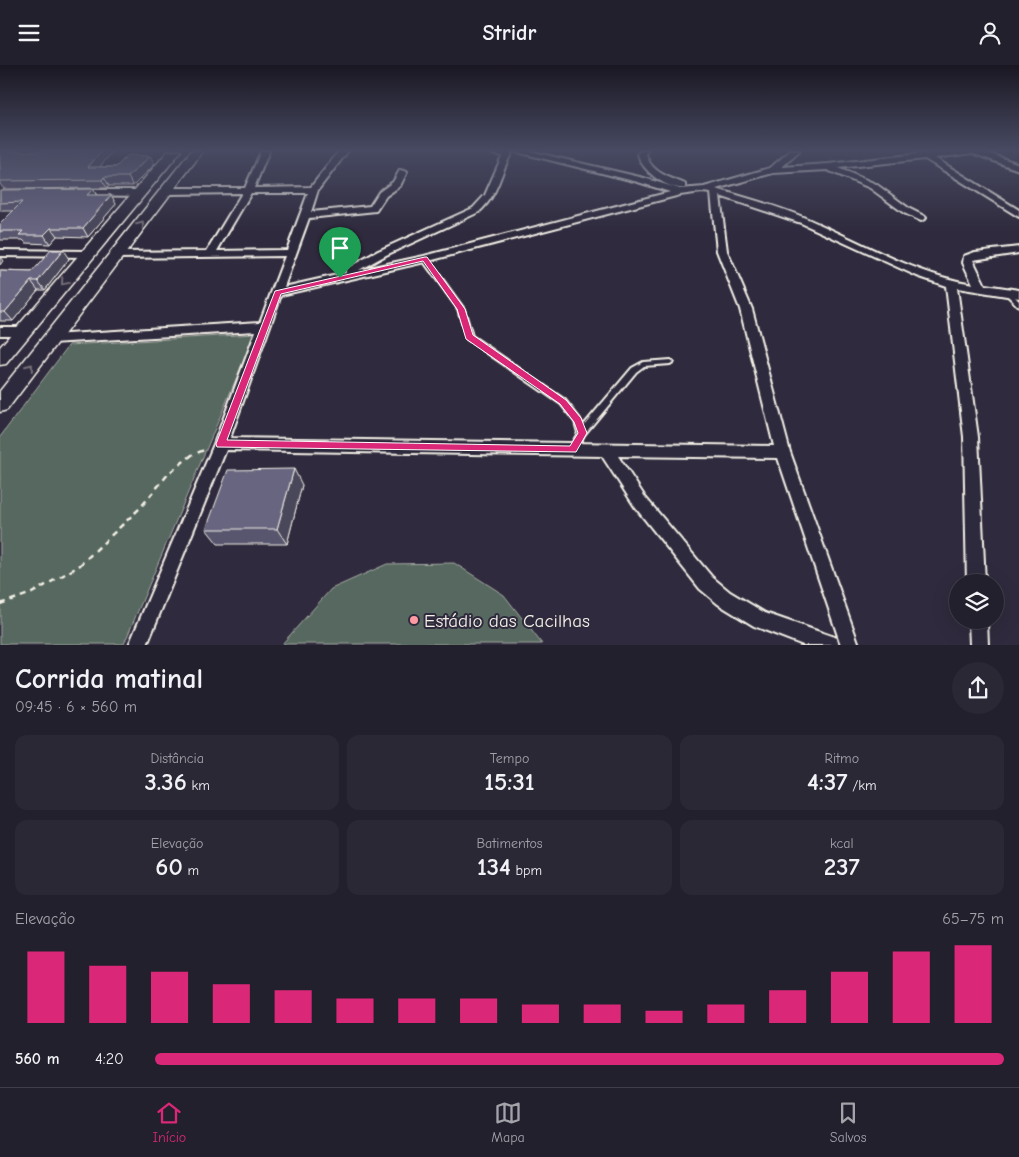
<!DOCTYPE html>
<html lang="pt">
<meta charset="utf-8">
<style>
:root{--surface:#23202e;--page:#2b2836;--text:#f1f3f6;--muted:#a3a3aa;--line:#403e4a;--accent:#db2777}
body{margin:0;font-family:"Comic Neue",sans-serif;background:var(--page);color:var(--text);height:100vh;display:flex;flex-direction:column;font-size:19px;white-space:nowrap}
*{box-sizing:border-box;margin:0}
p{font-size:16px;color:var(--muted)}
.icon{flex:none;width:28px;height:28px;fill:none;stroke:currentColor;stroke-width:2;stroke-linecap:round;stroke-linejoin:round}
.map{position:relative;height:580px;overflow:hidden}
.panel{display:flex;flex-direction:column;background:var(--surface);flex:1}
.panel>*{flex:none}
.tools{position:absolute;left:949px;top:509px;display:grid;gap:10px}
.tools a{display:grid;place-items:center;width:55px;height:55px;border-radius:50%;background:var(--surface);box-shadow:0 5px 20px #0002,0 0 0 1px var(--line);font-size:25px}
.pin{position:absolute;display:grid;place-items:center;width:42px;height:42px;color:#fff;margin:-51px -21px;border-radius:50% 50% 50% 0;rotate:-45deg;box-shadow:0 0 5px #0007}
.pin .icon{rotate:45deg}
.round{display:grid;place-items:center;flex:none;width:52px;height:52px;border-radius:26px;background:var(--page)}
.summary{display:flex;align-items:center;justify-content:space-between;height:85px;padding:0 15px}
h1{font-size:28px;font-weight:700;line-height:38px}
.stats{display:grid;grid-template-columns:repeat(3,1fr);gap:8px;height:85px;padding:5px 15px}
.stats div{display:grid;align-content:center;border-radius:12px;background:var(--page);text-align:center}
.stats b{font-size:25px;font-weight:700}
.stats small{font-size:14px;font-weight:400}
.stats p{font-size:14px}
.chart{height:140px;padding:10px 15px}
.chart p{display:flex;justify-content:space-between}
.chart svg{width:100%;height:90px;margin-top:5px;stroke:var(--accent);stroke-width:6}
ul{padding:0 15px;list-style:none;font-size:16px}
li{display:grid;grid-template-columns:80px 60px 1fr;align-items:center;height:38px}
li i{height:12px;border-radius:6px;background:var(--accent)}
header{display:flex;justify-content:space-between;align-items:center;height:65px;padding:0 15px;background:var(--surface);font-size:22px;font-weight:700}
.tabs{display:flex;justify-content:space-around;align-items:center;height:70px;border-top:1px solid var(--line);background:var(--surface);font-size:14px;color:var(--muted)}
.tabs a{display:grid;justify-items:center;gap:2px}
.tabs .selected{color:var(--accent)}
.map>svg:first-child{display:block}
.green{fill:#57675f;stroke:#a6aca4}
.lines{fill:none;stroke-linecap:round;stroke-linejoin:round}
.lane-casing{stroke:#f4f1e8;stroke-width:4}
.street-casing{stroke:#f4f1e8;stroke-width:4}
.secondary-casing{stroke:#f4f1e8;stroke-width:3}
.path{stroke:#f4f1e8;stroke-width:2.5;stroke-dasharray:6 5;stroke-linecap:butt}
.lane{fill:#2f2a3d;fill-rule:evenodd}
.street{fill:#2f2a3d;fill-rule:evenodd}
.secondary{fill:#2f2a3d;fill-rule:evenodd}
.wall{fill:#59576e;stroke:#f4f1e8}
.shaded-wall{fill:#48475a;stroke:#f4f1e8}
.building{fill:#676580;stroke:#f4f1e8}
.oneway{stroke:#747079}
.route{fill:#db2777;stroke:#fff;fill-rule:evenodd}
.poi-dot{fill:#ff9aa2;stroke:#2f2a3d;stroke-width:2}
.labels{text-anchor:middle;stroke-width:4;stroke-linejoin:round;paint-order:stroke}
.near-poi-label{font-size:19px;fill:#f4f1e8;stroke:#2f2a3d;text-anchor:start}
</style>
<header><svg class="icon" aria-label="menu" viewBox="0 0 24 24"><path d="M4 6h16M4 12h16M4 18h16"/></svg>Stridr<svg class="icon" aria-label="person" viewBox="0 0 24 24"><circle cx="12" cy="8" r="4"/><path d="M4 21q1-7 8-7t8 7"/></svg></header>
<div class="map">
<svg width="1019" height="580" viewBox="0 0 1019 580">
<rect width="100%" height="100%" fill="#2f2a3d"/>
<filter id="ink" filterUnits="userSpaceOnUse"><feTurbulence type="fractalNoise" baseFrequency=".02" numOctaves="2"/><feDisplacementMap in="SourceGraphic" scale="10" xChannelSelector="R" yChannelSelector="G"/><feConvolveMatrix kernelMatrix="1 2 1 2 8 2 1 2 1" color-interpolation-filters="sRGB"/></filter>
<g filter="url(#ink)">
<g class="green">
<polygon points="255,269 124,579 0,579 0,372 69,280"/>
<polygon points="454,498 504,530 542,579 282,579 331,524 387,499"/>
</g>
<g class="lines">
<g class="lane-casing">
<g id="lane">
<polygon points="425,192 427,193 464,244 472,271 565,335 580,354 583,361 632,303 643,297 670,295 673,297 670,299 644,301 636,307 584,370 576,386 573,387 570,386 569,384 578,368 575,357 561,339 467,274 458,244 422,194"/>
<polygon points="1008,226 1010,227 1019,236 1019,241 1017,240 1005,228"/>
</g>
</g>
<g class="street-casing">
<g id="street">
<path d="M261,86h8l-15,37 57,-1 28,-36h9l-30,39 -7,22 59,-6 9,-14 14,-10 7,-12 7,2 -7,14 -14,10 -10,15 -67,7 -25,69 62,-14v-4l32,-18 95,-43 12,-13 17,-39 -16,-5h27c-14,22 -13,42 -34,61l-93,43 -27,15 65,-14 246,-64 -32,-10 -125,-31h16l115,27 36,11 24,-2 66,-19 20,-17h10l-18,16 46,-3 117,-13h37l37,13v6l-47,-17 -37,5 84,52v7l-94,-58 -87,9 38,16 34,25 14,7 2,2 -5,3 -17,-8 -34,-25 -43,-18 -54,3 -57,16c31,9 65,18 94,31 53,23 106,55 163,64l-10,-21 1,-7 11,-4 44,-5v6l-46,7 12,25 34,5v8l-62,-10 21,149 7,146h-18l-3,-146 -18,-151 -29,-10 -116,-53 -81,-27 7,55 25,58 38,143 69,193h-18l-63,-187 -160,-2 27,41 67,80 18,15 35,21 72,25 2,7h-36l-49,-19 -36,-22 -18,-15 -65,-82 -33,-51 -376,-6 -79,195h-18l85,-201 42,-113 -205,12 -6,-4 6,-4 209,-13 25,-66 -168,2 -5,-3 5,-3 90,-1 35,-58 -75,1 -5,-3 5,-3h78zM702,127l9,1 6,58 23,58 34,137 -544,-8 51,-143 144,-33 255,-67zM251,128h57l-21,57 -70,1z"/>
<path d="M640,86h8l-2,3c5,19 23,23 39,30v4c-18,2 -43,-17 -47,-34z"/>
<polygon points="80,125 141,125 146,128 141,131 77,130 77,126"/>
<polygon points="0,185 88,186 93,189 88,192 0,191"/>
<polygon points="0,262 22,262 28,266 22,270 0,270"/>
<polygon points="969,555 987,555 988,580 970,580"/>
</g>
</g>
<g class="secondary-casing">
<g id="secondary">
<polygon points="168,86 181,86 6,299 0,300 0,282"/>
<polygon points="191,86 203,86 7,345 0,347 0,326"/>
</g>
</g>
<polyline class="path" points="0,539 32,528 79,501 140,443 169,408 192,390 204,385"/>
<use href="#lane" class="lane"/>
<use href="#street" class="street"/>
<use href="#secondary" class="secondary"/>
</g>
<g class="wall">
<polygon points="0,86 100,102 116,102 155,99 133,121 109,121 107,123 4,124 0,119"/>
<polygon points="93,124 97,130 111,130 116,139 88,172 57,171 50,179 26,178 23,175 0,175 0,159 13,146 0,146 0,125"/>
<polygon points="69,194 45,225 38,225 13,256 0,256 0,206 32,207"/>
<polygon points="302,420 287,479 218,479 206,464"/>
</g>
<g class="shaded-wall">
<polygon points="102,86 113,86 93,110 88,102"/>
<polygon points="150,91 155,99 133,121 128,112"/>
<polygon points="104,112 109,121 107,123 102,115"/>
<polygon points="93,124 98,133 87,130"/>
<polygon points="111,130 116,139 88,172 83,163"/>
<polygon points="51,163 57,171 50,179 44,170"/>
<polygon points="63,185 69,194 45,225 38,216"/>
<polygon points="0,192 3,196 0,200"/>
<polygon points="31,216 38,225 13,256 5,247"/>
<polygon points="294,404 302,420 287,479 277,464"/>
</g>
<g class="building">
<polygon points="0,86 102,86 88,102 116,102 128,90 150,91 128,112 104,112 102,115 0,116"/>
<polygon points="93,124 87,130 111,130 83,163 51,163 44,170 19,170 23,166 0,166 0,159 22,137 0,138 0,125"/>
<polygon points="51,185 63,185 38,216 31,216 5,247 0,247 0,206 32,207"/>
<polygon points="294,404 277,464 206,464 228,405"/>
</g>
<defs><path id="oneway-chevron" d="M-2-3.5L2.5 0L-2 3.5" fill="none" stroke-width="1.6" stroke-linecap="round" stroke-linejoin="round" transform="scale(1.25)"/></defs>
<g class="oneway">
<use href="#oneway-chevron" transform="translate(141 160) rotate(-52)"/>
<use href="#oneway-chevron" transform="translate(64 217) rotate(130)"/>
<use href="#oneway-chevron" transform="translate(30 302) rotate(-52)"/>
</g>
</g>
<linearGradient id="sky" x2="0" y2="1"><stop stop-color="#1a1722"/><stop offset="0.51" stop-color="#474a62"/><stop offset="1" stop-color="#474a62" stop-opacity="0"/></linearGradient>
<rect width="1019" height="167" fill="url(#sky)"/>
<path class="route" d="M425,192h2l38,52 8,26 93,65 15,18 6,15 -11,19 -359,-5 -1,-3 59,-153zM423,196l34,48 9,30 94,65 14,18 4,11 -8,13 -343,-6 54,-146z"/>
<circle class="poi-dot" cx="414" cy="555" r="5"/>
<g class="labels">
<g class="near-poi-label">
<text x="424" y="562">Estádio das Cacilhas</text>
</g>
</g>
</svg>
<div class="tools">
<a><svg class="icon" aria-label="layers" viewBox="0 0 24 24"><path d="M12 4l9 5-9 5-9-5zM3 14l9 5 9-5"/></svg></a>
</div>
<div class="pin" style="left:340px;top:213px;background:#1e9e55"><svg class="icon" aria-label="arrive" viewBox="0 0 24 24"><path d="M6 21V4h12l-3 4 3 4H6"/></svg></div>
</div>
<section class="panel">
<div class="summary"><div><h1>Corrida matinal</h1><p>09:45 · 6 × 560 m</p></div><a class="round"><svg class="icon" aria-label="share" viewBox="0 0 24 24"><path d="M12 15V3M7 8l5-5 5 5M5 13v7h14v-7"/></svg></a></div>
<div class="stats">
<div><p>Distância</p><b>3.36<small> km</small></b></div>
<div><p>Tempo</p><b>15:31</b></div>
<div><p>Ritmo</p><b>4:37<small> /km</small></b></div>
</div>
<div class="stats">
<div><p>Elevação</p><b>60<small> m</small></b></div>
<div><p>Batimentos</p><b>134<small> bpm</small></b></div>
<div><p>kcal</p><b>237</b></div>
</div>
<div class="chart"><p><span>Elevação</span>65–75 m</p>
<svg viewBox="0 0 160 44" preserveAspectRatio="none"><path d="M5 44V9M15 44V16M25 44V19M35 44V25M45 44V28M55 44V32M65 44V32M75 44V32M85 44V35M95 44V35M105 44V38M115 44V35M125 44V28M135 44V19M145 44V9M155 44V6"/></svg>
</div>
<ul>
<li><b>560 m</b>4:20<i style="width:100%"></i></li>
</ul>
</section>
<nav class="tabs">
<a class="selected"><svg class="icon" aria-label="home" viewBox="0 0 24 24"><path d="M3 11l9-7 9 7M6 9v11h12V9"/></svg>Início</a>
<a><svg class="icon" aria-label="map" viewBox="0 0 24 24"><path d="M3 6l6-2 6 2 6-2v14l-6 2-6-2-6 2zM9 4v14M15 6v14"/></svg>Mapa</a>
<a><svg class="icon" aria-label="saved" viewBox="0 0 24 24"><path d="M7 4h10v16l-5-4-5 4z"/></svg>Salvos</a>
</nav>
